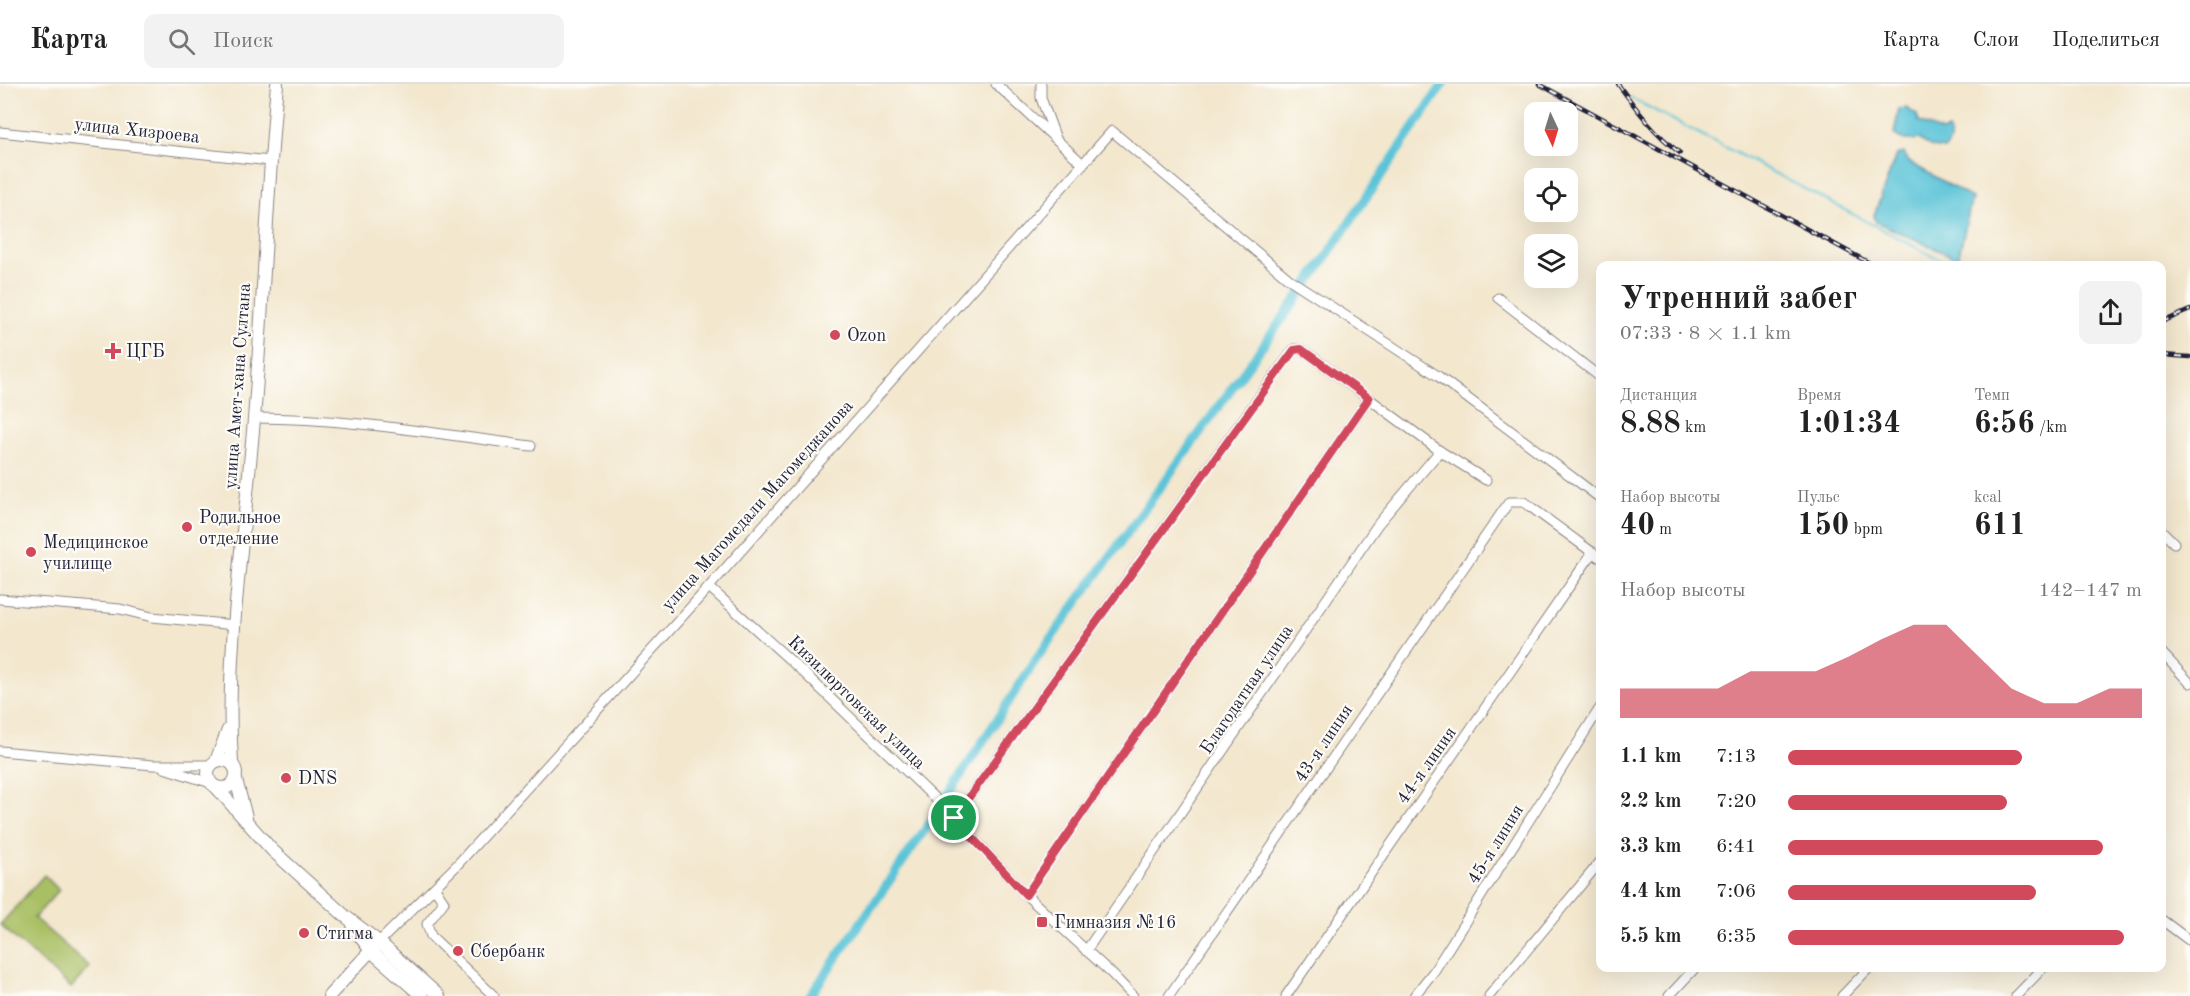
<!DOCTYPE html>
<html lang="ru">
<meta charset="utf-8">
<style>
:root{--surface:#fff;--page:#f2f2f2;--text:#222;--muted:#767676;--line:#e0e0e0;--accent:#d1495b}
body{margin:0;font-family:"Old Standard TT",serif;background:var(--page);color:var(--text);height:100vh;display:flex;flex-direction:column;font-size:22px;white-space:nowrap}
*{box-sizing:border-box;margin:0}
p{font-size:20px;color:var(--muted)}
.icon{flex:none;width:33px;height:33px;fill:none;stroke:currentColor;stroke-width:2;stroke-linecap:round;stroke-linejoin:round}
.map{position:relative;flex:1;overflow:hidden}
.panel{position:absolute;left:1596px;top:177px;width:570px;height:711px;display:flex;flex-direction:column;background:var(--surface);border-radius:12px;box-shadow:0 6px 24px #0002}
.panel>*{flex:none}
.needle{width:39px;rotate:176deg}
.tools{position:absolute;left:1524px;top:18px;display:grid;gap:12px}
.tools a{display:grid;place-items:center;width:54px;height:54px;border-radius:12px;background:var(--surface);box-shadow:0 6px 24px #0002;font-size:30px}
.pin{position:absolute;display:grid;place-items:center;width:51px;height:51px;color:#fff;margin:-26px;border:3px solid #fff;border-radius:50%;box-shadow:0 2px 6px #0007}
.round{display:grid;place-items:center;flex:none;width:63px;height:63px;border-radius:12px;background:var(--page)}
.overview{display:flex;align-items:center;justify-content:space-between;height:102px;padding:0 24px}
h1{font-size:33px;font-weight:600;line-height:45px}
.metrics{display:grid;grid-template-columns:repeat(3,1fr);gap:9px;height:102px;padding:6px 24px}
.metrics div{display:grid;align-content:center}
.metrics b{font-size:30px;font-weight:600}
.metrics small{font-size:16px;font-weight:400}
.metrics p{font-size:16px}
.chart{height:168px;padding:12px 24px}
.chart p{display:flex;justify-content:space-between}
.chart svg{width:100%;height:108px;margin-top:6px;fill:var(--accent);opacity:.7}
ul{padding:0 24px;list-style:none;font-size:20px}
li{display:grid;grid-template-columns:96px 72px 1fr;align-items:center;height:45px}
li i{height:15px;border-radius:8px;background:var(--accent)}
header{display:flex;align-items:center;gap:36px;box-sizing:border-box;height:84px;padding:0 30px;background:var(--surface);border-bottom:2px solid var(--line)}
header strong{font-size:28px}
nav{display:flex;gap:33px;margin-inline-start:auto;font-size:21px}
.search{width:420px;height:54px;background:var(--page);display:flex;align-items:center;gap:15px;box-sizing:border-box;padding:0 21px;border-radius:12px;color:var(--muted);font-size:22px}
.map>svg:first-child{display:block}
.green{fill:#a9bf64;stroke:#667050;stroke-width:1.5}
.water{fill:#5cc4d8;stroke:#3f738a;stroke-width:1.5}
.lines{fill:none;stroke-linecap:round;stroke-linejoin:round}
.stream{stroke:#5cc4d8;stroke-width:2}
.canal{stroke:#5cc4d8;stroke-width:9}
.minor-casing{stroke:#8a8484;stroke-width:11}
.major-casing{stroke:#8a8484;stroke-width:14}
.minor{stroke:#fff;stroke-width:9}
.major{stroke:#fff;stroke-width:12}
.rail-casing{stroke:#22223b;stroke-width:4.5}
.rail{stroke:#fdfcf7;stroke-width:2;stroke-dasharray:7;stroke-linecap:butt}
.route-casing{stroke:#fff;stroke-width:12}
.route{stroke:#d1495b;stroke-width:8}
.poi-dot{fill:#d1495b;stroke:#fdfcf7;stroke-width:2}
.labels{text-anchor:middle;stroke-width:4.5;stroke-linejoin:round;paint-order:stroke}
.street-label{font-size:18px;fill:#22223b;stroke:#fdfcf7}
.poi-label{font-size:18px;fill:#22223b;stroke:#fdfcf7;text-anchor:start}
</style>
<header>
<strong>Карта</strong>
<div class="search"><svg class="icon" aria-label="search" viewBox="0 0 24 24"><circle cx="10" cy="10" r="6"/><path d="M15 15l6 6"/></svg>Поиск</div>
<nav><a>Карта</a><a>Слои</a><a>Поделиться</a></nav>
</header>
<div class="map">
<svg width="2190" height="912" viewBox="0 0 2190 912">
<rect width="100%" height="100%" fill="#fdfcf7"/>
<filter id="ink" filterUnits="userSpaceOnUse"><feTurbulence type="fractalNoise" baseFrequency=".0167" numOctaves="2"/><feDisplacementMap in="SourceGraphic" scale="12" xChannelSelector="R" yChannelSelector="G"/><feConvolveMatrix kernelMatrix="1 2 1 2 8 2 1 2 1" color-interpolation-filters="sRGB"/></filter>
<filter id="wash" filterUnits="userSpaceOnUse"><feTurbulence type="fractalNoise" baseFrequency=".008" numOctaves="4" result="noise"/><feDisplacementMap in="SourceGraphic" scale="24" xChannelSelector="R" yChannelSelector="G"/><feGaussianBlur stdDeviation="1.35" result="paint"/><feColorMatrix in="noise" values="0 0 0 0 0 0 0 0 0 0 0 0 0 0 0 0 0 1.4 0 .05"/><feComposite in="paint" operator="in"/></filter>
<g filter="url(#wash)">
<rect width="100%" height="100%" fill="#f3e7ce"/>
<polygon class="green" points="44,791 59,806 34,834 90,883 71,904 0,841"/>
<g class="water">
<path d="M1906,24l11,7 2,7 23,10 6,-2c5,7 2,13 -3,19 -10,0 -18,-3 -26,-10 -9,2 -18,2 -25,-5l5,-25z"/>
<polygon points="1904,69 1909,78 1972,114 1958,175 1876,138 1874,132 1896,71"/>
</g>
<g class="lines">
<polyline class="stream" points="1631,14 1950,181"/>
<polyline class="canal" points="810,912 933,734 1039,571 1316,188 1443,0"/>
</g>
</g>
<g filter="url(#ink)">
<g class="lines">
<g class="minor-casing">
<g id="minor">
<polyline points="996,0 1083,80"/>
<polyline points="1041,0 1041,14 1055,52"/>
<polyline points="0,48 270,77"/>
<polyline points="1498,214 1600,293"/>
<path d="M254,334c93,0 185,16 277,28"/>
<polyline points="2162,447 2174,459"/>
<polyline points="709,503 802,587 948,727 1026,811 1112,890 1133,912"/>
<polyline points="0,515 120,525 152,533 235,541"/>
<polyline points="2162,569 2190,599"/>
<polyline points="0,667 153,681 211,681"/>
<polyline points="164,684 211,699"/>
<polyline points="954,734 1294,265 1301,265 1314,274 1440,367 1486,396"/>
<polyline points="435,804 444,818 427,840 431,852 494,912"/>
<polyline points="1026,811 1369,314"/>
<polyline points="2162,836 2190,857"/>
<polyline points="379,858 456,782 709,503 1112,47 1289,195 1438,292 1600,414"/>
<polyline points="1086,867 1378,440 1440,367"/>
<polyline points="1169,912 1509,418 1524,418 1600,474"/>
<polyline points="1286,912 1593,468"/>
<polyline points="1414,912 1434,887 1600,624"/>
<polyline points="1489,912 1600,778"/>
<polyline points="1669,912 1695,884"/>
<polyline points="1842,912 1869,884"/>
<polyline points="2016,912 2043,884"/>
</g>
</g>
<g class="major-casing">
<g id="major">
<circle cx="222" cy="690" r="14"/>
<polyline points="216,677 228,646"/>
<path d="M232,679c-7,-114 13,-230 22,-344 9,-111 13,-223 23,-335"/>
<polyline points="236,696 246,733"/>
<polyline points="216,703 272,766 345,832 379,858 439,912"/>
<polyline points="353,843 371,867 422,912"/>
<polyline points="329,912 376,861"/>
</g>
</g>
<use href="#minor" class="minor"/>
<use href="#major" class="major"/>
<g class="rail-casing">
<g id="rail">
<polyline points="1539,0 1875,182"/>
<path d="M1618,0c18,25 37,50 62,69"/>
<polyline points="2162,238 2190,226"/>
<polyline points="2162,271 2190,273"/>
</g>
</g>
<use href="#rail" class="rail"/>
</g>
</g>
<g class="lines" filter="url(#ink)">
<g class="route-casing">
<polygon id="route" points="1301,265 1369,314 1026,811 954,734 1294,266"/>
</g>
<use href="#route" class="route"/>
</g>
<g class="poi-dot">
<circle cx="835" cy="251" r="6"/>
<path d="M110 258h6v6h6v6h-6v6h-6v-6h-6v-6h6z"/>
<circle cx="187" cy="443" r="6"/>
<circle cx="31" cy="468" r="6"/>
<circle cx="286" cy="694" r="6"/>
<rect x="1036" y="832" width="12" height="12" rx="3"/>
<circle cx="304" cy="849" r="6"/>
<circle cx="458" cy="867" r="6"/>
</g>
<g class="labels">
<g class="street-label">
<text transform="translate(137 46) rotate(6)" y="6">улица Хизроева</text>
<text transform="translate(237 302) rotate(-86)" y="6">улица Амет-хана Султана</text>
<text transform="translate(757 421) rotate(-48)" y="6">улица Магомедали Магомеджановa</text>
<text transform="translate(1246 605) rotate(-56)" y="6">Благодатная улица</text>
<text transform="translate(857 618) rotate(44)" y="6">Кизилюртовская улица</text>
<text transform="translate(1323 659) rotate(-56)" y="6">43-я линия</text>
<text transform="translate(1426 681) rotate(-55)" y="6">44-я линия</text>
<text transform="translate(1495 760) rotate(-58)" y="6">45-я линия</text>
</g>
<g class="poi-label">
<text x="847" y="257">Ozon</text>
<text x="126" y="273">ЦГБ</text>
<text x="199" y="439">Родильное<tspan x="199" dy="21">отделение</tspan></text>
<text x="43" y="464">Медицинское<tspan x="43" dy="21">училище</tspan></text>
<text x="298" y="700">DNS</text>
<text x="1054" y="844">Гимназия №16</text>
<text x="316" y="855">Стигма</text>
<text x="470" y="873">Сбербанк</text>
</g>
</g>
</svg>
<div class="tools">
<a><svg class="needle" viewBox="-14 -14 28 28"><path d="M0-13l5 13h-10z" fill="#e53935"/><path d="M0 13l5-13h-10z" fill="#767676"/></svg></a>
<a><svg class="icon" aria-label="locate" viewBox="0 0 24 24"><circle cx="12" cy="12" r="6"/><path d="M12 2v4M12 18v4M2 12h4M18 12h4"/></svg></a>
<a><svg class="icon" aria-label="layers" viewBox="0 0 24 24"><path d="M12 4l9 5-9 5-9-5zM3 14l9 5 9-5"/></svg></a>
</div>
<div class="pin" style="left:954px;top:734px;background:#1e9e55"><svg class="icon" aria-label="arrive" viewBox="0 0 24 24"><path d="M6 21V4h12l-3 4 3 4H6"/></svg></div>
<section class="panel">
<div class="overview"><div><h1>Утренний забег</h1><p>07:33 · 8 × 1.1 km</p></div><a class="round"><svg class="icon" aria-label="share" viewBox="0 0 24 24"><path d="M12 15V3M7 8l5-5 5 5M5 13v7h14v-7"/></svg></a></div>
<div class="metrics">
<div><p>Дистанция</p><b>8.88<small> km</small></b></div>
<div><p>Время</p><b>1:01:34</b></div>
<div><p>Темп</p><b>6:56<small> /km</small></b></div>
</div>
<div class="metrics">
<div><p>Набор высоты</p><b>40<small> m</small></b></div>
<div><p>Пульс</p><b>150<small> bpm</small></b></div>
<div><p>kcal</p><b>611</b></div>
</div>
<div class="chart"><p><span>Набор высоты</span>142–147 m</p>
<svg viewBox="0 0 160 44" preserveAspectRatio="none"><path d="M0 44V32L10 32L20 32L30 32L40 25L50 25L60 25L70 19L80 12L90 6L100 6L110 19L120 32L130 38L140 38L150 32L160 32V44z"/></svg>
</div>
<ul>
<li><b>1.1 km</b>7:13<i style="width:66%"></i></li>
<li><b>2.2 km</b>7:20<i style="width:62%"></i></li>
<li><b>3.3 km</b>6:41<i style="width:89%"></i></li>
<li><b>4.4 km</b>7:06<i style="width:70%"></i></li>
<li><b>5.5 km</b>6:35<i style="width:95%"></i></li>
</ul>
</section>
</div>
